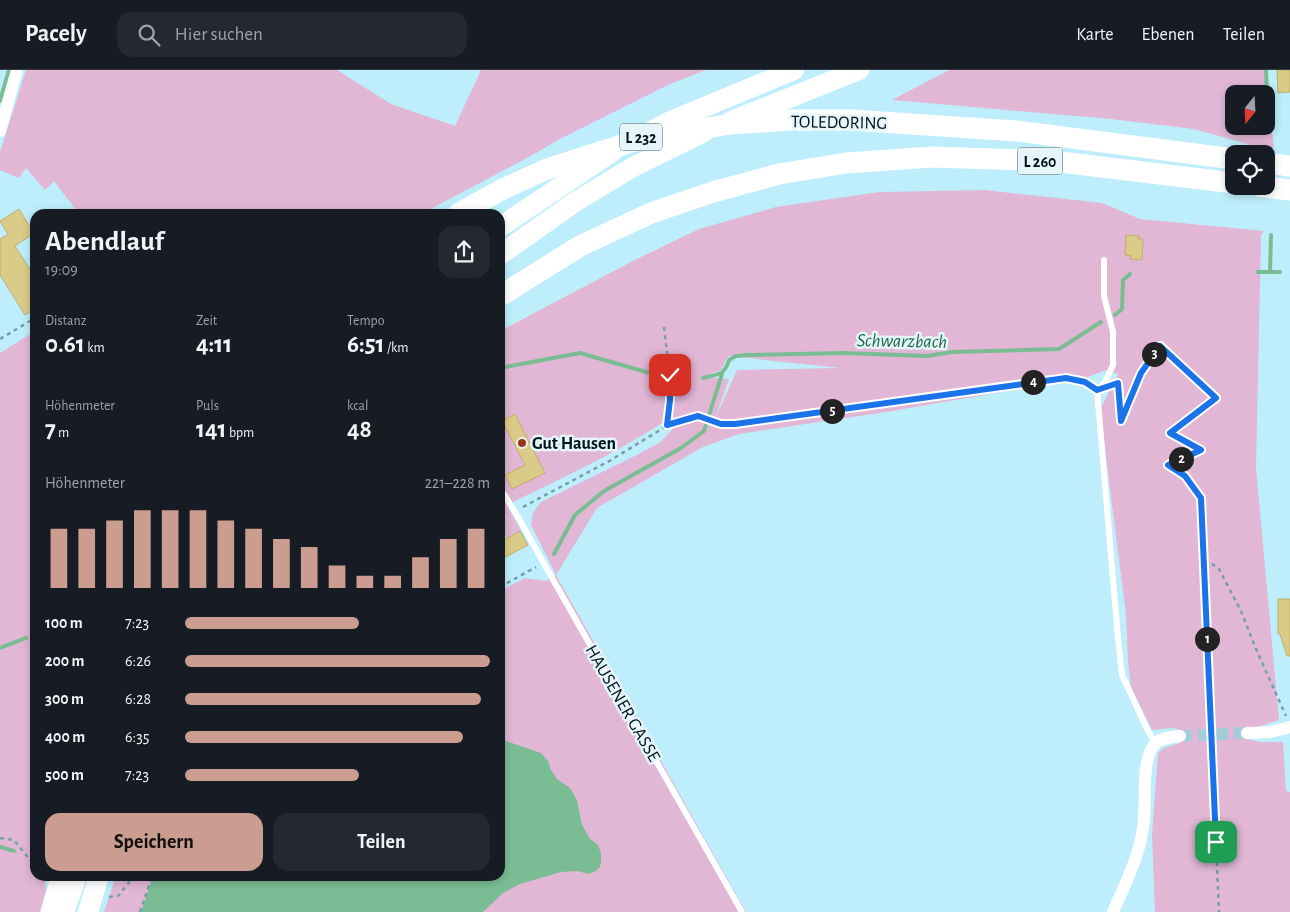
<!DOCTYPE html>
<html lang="de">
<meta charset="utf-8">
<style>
:root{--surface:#171b24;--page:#242831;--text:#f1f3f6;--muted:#9ea1a6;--line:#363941;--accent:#ca9d90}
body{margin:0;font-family:"Alegreya Sans",sans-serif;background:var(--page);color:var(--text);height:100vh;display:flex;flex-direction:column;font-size:19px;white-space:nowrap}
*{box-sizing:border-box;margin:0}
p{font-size:16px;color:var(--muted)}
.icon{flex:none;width:28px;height:28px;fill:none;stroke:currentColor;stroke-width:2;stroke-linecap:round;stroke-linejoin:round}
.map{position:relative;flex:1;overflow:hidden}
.sheet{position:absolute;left:30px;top:139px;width:475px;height:672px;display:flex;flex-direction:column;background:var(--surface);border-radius:15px;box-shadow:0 2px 8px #0003}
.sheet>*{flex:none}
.needle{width:32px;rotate:198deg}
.fabs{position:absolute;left:1225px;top:15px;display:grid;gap:10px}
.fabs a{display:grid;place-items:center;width:50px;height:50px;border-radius:10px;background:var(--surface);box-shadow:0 2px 8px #0003;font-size:25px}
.pin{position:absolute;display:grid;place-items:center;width:42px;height:42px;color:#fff;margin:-21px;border-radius:10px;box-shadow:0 2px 8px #0006}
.km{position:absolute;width:25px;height:25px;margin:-12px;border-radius:50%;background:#222;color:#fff;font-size:14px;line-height:25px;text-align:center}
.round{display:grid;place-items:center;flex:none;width:52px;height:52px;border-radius:15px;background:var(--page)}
.head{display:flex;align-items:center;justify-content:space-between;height:85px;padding:0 15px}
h1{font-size:28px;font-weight:700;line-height:38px}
.stats{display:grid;grid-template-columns:repeat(3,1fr);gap:8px;height:85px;padding:5px 15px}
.stats div{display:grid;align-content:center}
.stats b{font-size:25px;font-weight:700}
.stats small{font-size:14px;font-weight:400}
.stats p{font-size:14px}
.chart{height:140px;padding:10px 15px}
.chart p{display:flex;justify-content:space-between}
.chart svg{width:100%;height:90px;margin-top:5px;stroke:var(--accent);stroke-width:6}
.primary-button{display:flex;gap:10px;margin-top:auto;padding:10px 15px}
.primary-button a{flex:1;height:58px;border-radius:15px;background:var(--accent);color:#111;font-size:20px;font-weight:700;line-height:58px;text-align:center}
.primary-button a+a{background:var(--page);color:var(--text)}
ul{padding:0 15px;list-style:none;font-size:16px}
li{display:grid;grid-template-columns:80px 60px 1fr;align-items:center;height:38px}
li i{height:12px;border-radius:6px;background:var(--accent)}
header{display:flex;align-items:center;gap:30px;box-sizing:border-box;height:70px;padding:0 25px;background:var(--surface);border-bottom:1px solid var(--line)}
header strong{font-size:24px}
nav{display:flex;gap:28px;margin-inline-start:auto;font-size:18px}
.search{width:350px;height:45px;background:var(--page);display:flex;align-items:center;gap:12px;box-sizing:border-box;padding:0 18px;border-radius:15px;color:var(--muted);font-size:19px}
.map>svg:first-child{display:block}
.green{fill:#e1b7d5;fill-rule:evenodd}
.water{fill:#7abd94}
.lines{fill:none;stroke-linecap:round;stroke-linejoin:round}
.stream{stroke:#7abd94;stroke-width:4}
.building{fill:#dbcb89;stroke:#beaf6e}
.minor-tunnel{stroke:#a2cdd9;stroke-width:12;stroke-dasharray:12 6;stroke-linecap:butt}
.path{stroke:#789ea9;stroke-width:2.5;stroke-dasharray:4 4;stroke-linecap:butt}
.service{stroke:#fff;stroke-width:6}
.minor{stroke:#fff;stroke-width:12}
.primary{stroke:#fff;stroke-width:20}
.trunk{stroke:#fff;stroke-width:21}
.route-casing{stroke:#fff;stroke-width:10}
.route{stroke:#1a73e8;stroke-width:6}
.poi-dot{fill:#9b3414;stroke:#e5f5f9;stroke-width:2}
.labels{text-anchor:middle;stroke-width:5;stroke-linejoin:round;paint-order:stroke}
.shield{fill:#e5f5f9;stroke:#45585e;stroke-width:1}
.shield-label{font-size:16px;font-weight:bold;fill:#00151b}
.street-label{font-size:18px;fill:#00151b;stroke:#e5f5f9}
.poi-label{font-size:18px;font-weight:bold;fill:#00151b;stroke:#e5f5f9;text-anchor:start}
.water-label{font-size:19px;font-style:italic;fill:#1b6841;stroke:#e5f5f9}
</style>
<header>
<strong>Pacely</strong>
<div class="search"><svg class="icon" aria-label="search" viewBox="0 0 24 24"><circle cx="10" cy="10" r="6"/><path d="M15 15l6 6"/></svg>Hier suchen</div>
<nav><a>Karte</a><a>Ebenen</a><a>Teilen</a></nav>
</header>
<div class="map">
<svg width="1290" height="842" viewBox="0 0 1290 842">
<rect width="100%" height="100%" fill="#beeefb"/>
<g class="green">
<polygon points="26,0 337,0 391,34 455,56 481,0 706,0 670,14 560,69 527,88 421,144 79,144 54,111 45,120 26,98 19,108 0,100 0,82"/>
<path d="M949,0h315l10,78 -23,-3 -57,-16 -83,-10 -219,-19zM1234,24h32v32h-32z"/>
<path d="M984,120l118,13 38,16 124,12 -3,4 -5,233 23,252 -24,8 -9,-1 1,12 13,3h23l3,49 4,1v120h-135l-3,-77 6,-82 6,-5 16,-5v-13l-7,-2 -21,2 -21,-43 -3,-26 -2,-46 -26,-205 18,-36 -12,-4 -18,7 -202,35 -147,22 -36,13 -106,61 -41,67 190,337h-642l12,-36h384v-285l25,-13 21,3 10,-6 -25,-50 2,-12 8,-11 96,-47 22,-12 13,-13 -2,-12c-51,34 -108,60 -163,87l14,26 -14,8 -3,-5 -4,2v-205l133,-70 66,-32 77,-22 103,-15zM728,286l112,12 -103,2 -22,49 14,-40 -25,-2 17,-7z"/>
<polygon points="35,261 35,806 44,806 46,821 40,842 0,842 0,283"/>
</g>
<polygon class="water" points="500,665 506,671 541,683 548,691 551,700 557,709 570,718 577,730 582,755 590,769 598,775 601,783 601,792 600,797 596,801 589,804 577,801 561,802 520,814 503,823 483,842 141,842 153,806 500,806"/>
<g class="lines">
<g class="stream">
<polyline points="1266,0 1268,50"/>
<polyline points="0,31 9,0"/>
<polyline points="1258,202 1280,202"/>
<polyline points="1270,202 1271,165"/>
<polyline points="1115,245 1122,239 1123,210 1130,204"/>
<polyline points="500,298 580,283 660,306 663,305"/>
<path d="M703,308c15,-4 21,-2 26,-18l7,-4 11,-1 96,-2 84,3 25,-4 107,-3 42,-27"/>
<polyline points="554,484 575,445 604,421 681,378 704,361 722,304"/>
<polyline points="0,578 26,568"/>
<polyline points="0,777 14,781"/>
</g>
</g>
<g class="building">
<polygon points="1277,0 1290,0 1290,22 1278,23"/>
<polygon points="19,139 34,163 15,176 35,207 35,239 25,245 0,205 0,169 8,164 0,151"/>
<polygon points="1126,165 1139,166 1138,169 1143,169 1142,190 1130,189 1131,186 1125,185"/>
<polygon points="515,344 545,403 512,419 505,405 525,395 502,351"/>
<polygon points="520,461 528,475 500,490 500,472"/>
<polygon points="1278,529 1290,529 1290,586 1287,586 1280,564 1278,564"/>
</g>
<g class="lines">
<polyline class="minor-tunnel" points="1180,666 1247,663"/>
<g class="path">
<path d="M664,257c4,34 8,64 3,98"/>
<polyline points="0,269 35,248"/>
<polyline points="1114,314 1118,313 1121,351 1123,351"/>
<polyline points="1123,351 1141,303 1159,276 1216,327 1170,363 1201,380"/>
<polyline points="1201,380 1168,395 1185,406 1201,428 1219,842"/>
<polyline points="523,437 611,390 660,360 667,355 698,346 721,354 735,354 1066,308 1085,312 1090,316"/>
<polyline points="1204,492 1212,494 1219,499 1241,541 1256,579 1286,646"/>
<polyline points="500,517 536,497"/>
<polyline points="0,768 14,770 35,796"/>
<polyline points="109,827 118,826 134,806"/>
<polyline points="140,842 152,806"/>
</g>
<g class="service">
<polyline points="1104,190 1104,226 1113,262 1113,295 1105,312 1097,320 1118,568 1122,605 1148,661 1155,673"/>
<polyline points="504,424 521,452 543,492 742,842"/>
</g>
<g class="minor">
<polyline points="0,61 17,0"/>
<polyline points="1247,663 1271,662 1290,657"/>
<path d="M1113,842c13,-30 29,-60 31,-94 2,-19 -3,-59 11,-74 5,-6 17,-7 25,-8"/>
</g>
<g class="primary">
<polyline points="731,51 859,0"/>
<polyline points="640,67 673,50 794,0"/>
<polyline points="500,157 612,82"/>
<polyline points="500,185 575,132 633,97 704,62"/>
<polyline points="64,842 77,806"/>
<polyline points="88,842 99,806"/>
</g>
<g class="trunk">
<polyline points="1266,93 1290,96"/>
<polyline points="1259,116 1290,120"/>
<polyline points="458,144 503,119 547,99 631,72 675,63 731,54 790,50 851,50 1016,61 1234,89"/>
<polyline points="500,226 580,176 651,143 713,122 779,104 846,93 932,87 1052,91 1234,113"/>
<polyline points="51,842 62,806"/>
</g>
</g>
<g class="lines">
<g class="route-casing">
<polyline id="route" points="670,305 670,330 667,355 698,346 721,354 735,354 1066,308 1085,312 1097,320 1118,313 1121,351 1141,303 1160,276 1216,328 1170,363 1201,380 1168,395 1185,406 1201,428 1216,772"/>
</g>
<use href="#route" class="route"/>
</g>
<circle class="poi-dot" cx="522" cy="373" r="5"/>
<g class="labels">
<g class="shield">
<rect x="620" y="53.5" width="42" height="27" rx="4"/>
<rect x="1017.5" y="77.5" width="45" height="27" rx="4"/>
</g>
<g class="shield-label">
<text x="641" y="73">L 232</text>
<text x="1040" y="97">L 260</text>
</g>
<g class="street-label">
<text transform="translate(839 52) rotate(1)" y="6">TOLEDORING</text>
<text transform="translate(623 633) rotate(60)" y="6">HAUSENER GASSE</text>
</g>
<g class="poi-label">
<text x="532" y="379">Gut Hausen</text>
</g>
<g class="water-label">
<text transform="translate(902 270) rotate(1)" y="7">Schwarzbach</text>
</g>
</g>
</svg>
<div class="fabs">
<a><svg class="needle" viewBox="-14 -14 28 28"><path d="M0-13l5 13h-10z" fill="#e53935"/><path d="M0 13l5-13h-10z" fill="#9ea1a6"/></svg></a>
<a><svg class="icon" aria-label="locate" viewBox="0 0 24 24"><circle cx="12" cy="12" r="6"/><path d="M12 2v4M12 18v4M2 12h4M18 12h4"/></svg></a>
</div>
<div class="pin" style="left:1216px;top:772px;background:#1e9e55"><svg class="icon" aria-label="arrive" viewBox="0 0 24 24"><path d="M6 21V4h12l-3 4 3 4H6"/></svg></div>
<div class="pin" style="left:670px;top:305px;background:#d93025"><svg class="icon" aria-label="check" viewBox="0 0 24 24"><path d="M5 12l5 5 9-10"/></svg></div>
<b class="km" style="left:1207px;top:569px">1</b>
<b class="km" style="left:1181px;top:389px">2</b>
<b class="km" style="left:1154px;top:284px">3</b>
<b class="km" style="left:1033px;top:312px">4</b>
<b class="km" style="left:832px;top:341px">5</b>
<section class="sheet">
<div class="head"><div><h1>Abendlauf</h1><p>19:09</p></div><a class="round"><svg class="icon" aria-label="share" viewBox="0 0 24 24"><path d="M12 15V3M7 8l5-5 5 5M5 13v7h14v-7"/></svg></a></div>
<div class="stats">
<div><p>Distanz</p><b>0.61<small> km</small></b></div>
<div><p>Zeit</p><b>4:11</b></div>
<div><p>Tempo</p><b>6:51<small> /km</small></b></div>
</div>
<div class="stats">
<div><p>Höhenmeter</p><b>7<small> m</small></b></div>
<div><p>Puls</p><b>141<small> bpm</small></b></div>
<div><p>kcal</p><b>48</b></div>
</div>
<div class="chart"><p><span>Höhenmeter</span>221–228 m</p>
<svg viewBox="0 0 160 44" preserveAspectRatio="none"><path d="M5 44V15M15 44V15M25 44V11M35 44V6M45 44V6M55 44V6M65 44V11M75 44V15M85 44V20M95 44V24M105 44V33M115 44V38M125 44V38M135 44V29M145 44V20M155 44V15"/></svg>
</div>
<ul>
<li><b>100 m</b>7:23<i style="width:57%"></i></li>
<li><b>200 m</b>6:26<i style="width:100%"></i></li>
<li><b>300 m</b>6:28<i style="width:97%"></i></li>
<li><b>400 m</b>6:35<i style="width:91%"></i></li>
<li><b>500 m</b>7:23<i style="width:57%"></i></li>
</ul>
<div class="primary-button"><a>Speichern</a><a>Teilen</a></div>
</section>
</div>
